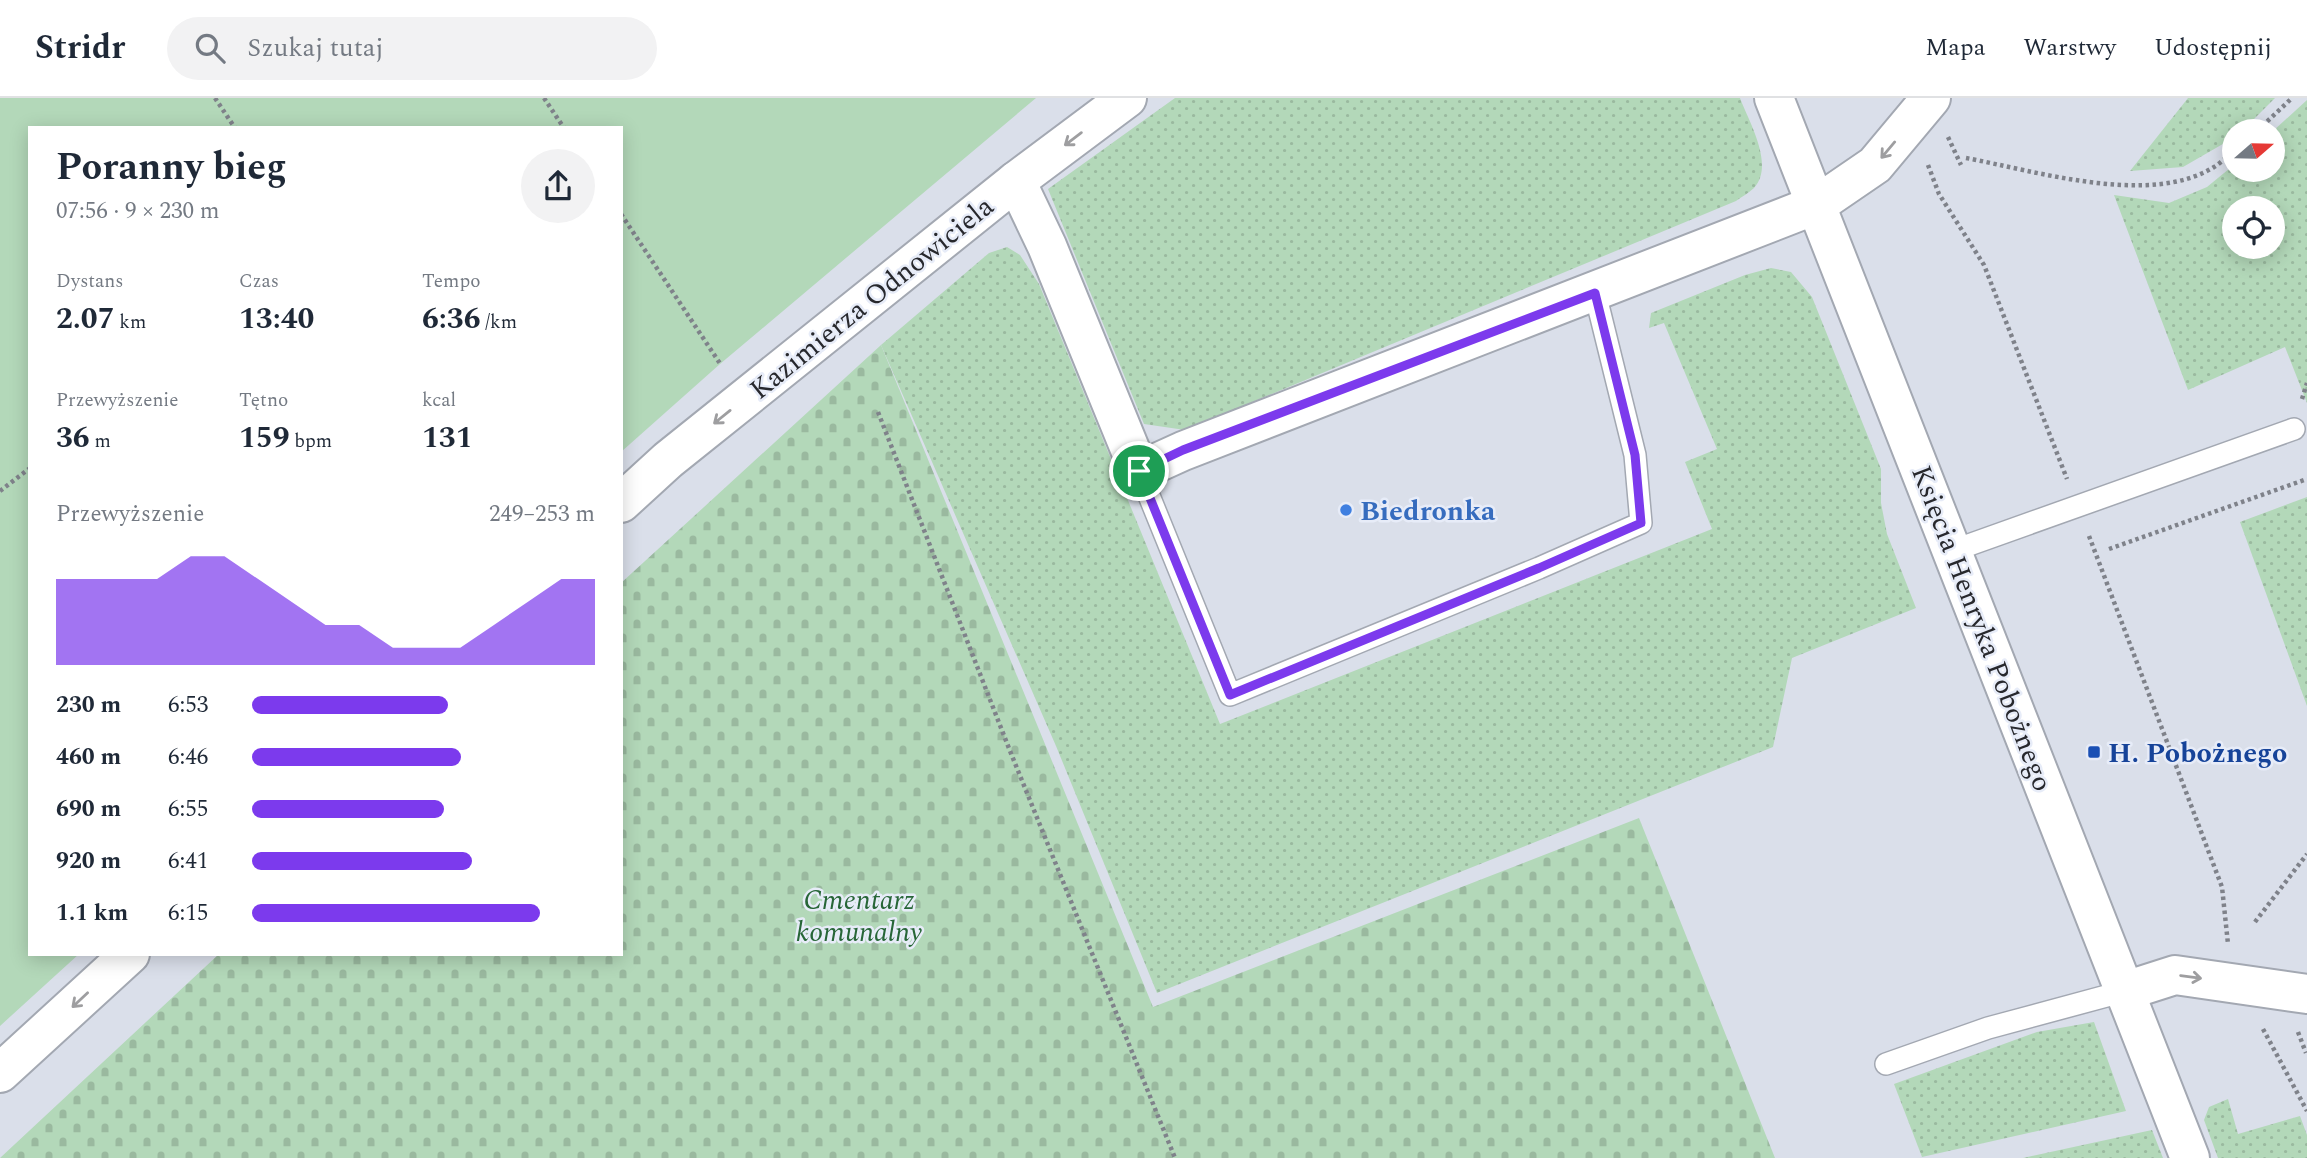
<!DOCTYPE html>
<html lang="pl">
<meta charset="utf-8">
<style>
:root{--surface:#fff;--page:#f2f2f3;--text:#1f2937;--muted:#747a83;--line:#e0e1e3;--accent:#7c3aed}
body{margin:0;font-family:Spectral,serif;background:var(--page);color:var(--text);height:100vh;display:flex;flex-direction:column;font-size:26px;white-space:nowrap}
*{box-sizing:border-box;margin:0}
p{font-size:23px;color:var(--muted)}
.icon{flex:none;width:38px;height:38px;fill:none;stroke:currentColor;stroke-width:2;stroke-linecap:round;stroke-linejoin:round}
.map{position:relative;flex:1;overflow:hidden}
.sheet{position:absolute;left:28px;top:28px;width:595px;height:830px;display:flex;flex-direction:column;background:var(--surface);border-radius:0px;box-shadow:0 4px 18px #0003}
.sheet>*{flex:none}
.needle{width:46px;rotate:70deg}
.tools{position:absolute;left:2222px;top:21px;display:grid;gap:14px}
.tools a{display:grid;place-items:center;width:63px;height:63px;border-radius:50%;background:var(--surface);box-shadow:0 4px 18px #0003;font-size:35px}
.pin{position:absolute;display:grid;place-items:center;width:60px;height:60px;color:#fff;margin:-30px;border:4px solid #fff;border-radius:50%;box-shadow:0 2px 7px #0007}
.round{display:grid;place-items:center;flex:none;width:74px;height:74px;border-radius:37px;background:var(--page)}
.summary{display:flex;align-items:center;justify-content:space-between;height:119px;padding:0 28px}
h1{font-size:38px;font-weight:700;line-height:52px}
.metrics{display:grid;grid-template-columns:repeat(3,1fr);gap:10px;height:119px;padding:7px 28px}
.metrics div{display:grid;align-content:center}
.metrics b{font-size:30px;font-weight:700}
.metrics small{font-size:19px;font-weight:400}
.metrics p{font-size:19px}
.chart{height:196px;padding:14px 28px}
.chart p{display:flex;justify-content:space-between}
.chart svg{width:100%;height:126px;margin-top:7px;fill:var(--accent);opacity:.7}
ul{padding:0 28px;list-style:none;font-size:23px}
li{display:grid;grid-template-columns:112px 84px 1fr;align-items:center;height:52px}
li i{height:18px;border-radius:9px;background:var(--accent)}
header{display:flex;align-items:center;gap:42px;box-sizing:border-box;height:98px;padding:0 35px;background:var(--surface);border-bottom:2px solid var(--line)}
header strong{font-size:33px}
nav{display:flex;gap:38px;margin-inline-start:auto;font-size:24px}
.search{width:490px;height:63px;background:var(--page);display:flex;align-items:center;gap:18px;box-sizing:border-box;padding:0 24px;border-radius:38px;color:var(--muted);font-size:26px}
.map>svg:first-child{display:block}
.grass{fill:url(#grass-dots);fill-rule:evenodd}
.cemetery{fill:url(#cemetery-stones)}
.garden{fill:#b3d8b9}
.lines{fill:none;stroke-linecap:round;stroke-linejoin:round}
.lane-casing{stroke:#a3a8b2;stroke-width:24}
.street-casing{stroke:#a3a8b2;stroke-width:42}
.secondary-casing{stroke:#a3a8b2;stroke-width:42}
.path{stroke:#7f828a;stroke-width:4.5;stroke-dasharray:3.5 3.5;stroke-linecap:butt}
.lane{stroke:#fff;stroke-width:21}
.street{stroke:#fff;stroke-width:38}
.secondary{stroke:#fff;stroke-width:38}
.oneway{stroke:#9e9ea0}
.route-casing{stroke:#fff;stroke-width:14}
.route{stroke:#7c3aed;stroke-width:9}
.shop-dot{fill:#3f7fe0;stroke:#e7ecf8;stroke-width:2.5}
.transit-dot{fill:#1a4fb4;stroke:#e7ecf8;stroke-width:2.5}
.labels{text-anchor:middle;stroke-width:5;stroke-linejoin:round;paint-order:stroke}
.street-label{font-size:28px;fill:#27282d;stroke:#e7ecf8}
.shop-label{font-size:28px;font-weight:bold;fill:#366cbe;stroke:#e7ecf8;text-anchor:start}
.transit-label{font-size:28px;font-weight:bold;fill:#164399;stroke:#e7ecf8;text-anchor:start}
.park-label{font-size:28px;font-style:italic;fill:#276637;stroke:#e7ecf8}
</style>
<header>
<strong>Stridr</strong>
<div class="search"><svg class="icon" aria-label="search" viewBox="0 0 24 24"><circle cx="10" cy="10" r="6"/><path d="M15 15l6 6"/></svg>Szukaj tutaj</div>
<nav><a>Mapa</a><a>Warstwy</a><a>Udostępnij</a></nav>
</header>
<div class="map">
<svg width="2307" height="1060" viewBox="0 0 2307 1060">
<defs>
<pattern id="grass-dots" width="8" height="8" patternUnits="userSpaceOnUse" patternTransform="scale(1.75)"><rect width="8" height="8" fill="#b3d8b9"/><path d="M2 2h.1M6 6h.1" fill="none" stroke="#9ab99f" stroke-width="1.8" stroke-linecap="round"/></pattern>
<pattern id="cemetery-stones" width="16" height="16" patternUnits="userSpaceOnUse" patternTransform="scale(1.75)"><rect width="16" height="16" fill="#b3d8b9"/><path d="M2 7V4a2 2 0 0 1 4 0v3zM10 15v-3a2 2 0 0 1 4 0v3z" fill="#9ab99f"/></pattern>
</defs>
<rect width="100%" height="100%" fill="#dadfea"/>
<g class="grass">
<path d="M1175,0h565c9,24 35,67 14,90 -5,5 -13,9 -18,13l-551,229 -41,-6 -96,-235z"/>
<polygon points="2188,0 2275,0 2242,33 2235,33 2235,39 2183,69 2130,73"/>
<path d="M2307,2v303l-22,-56 -97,43 -74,-195 55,8 38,-16 28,-23v6h38v-39zM2235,110h38v39h-38z"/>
<polygon points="1007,149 1020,157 1039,186 1220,626 1712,431 1685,364 1717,351 1664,225 1649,230 1651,215 1745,177 1771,170 1791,174 1812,199 1881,371 1881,405 1887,436 1916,510 1792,560 1773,649 1157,895 1056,648 881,247 989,155"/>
<polygon points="2307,399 2307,608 2240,424"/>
<polygon points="2094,924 2126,1013 1922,1059 1894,986 2037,934"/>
<polygon points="2228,1001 2238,1036 2300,1018 2307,1037 2307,1060 2218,1060 2204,1022 2209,1009"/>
<polygon points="2152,1032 2163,1060 2023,1060"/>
</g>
<polygon class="cemetery" points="881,247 1153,909 1639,720 1775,1060 0,1060 219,856 621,856 621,485"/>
<polygon class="garden" points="0,0 1036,0 720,266 621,354 621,30 30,30 30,856 79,856 0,928"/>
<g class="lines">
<g class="lane-casing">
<g id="lane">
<polyline points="1139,373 1230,597 1539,470 1641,425 1635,357 1595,195"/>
<polyline points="1952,453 2294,331"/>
<polyline points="1886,966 1988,930 2125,893"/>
</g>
</g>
<g class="street-casing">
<g id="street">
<polyline points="1016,83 1047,148 1139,373 1183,353 1818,106 1875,67 1931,0"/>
<polyline points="2125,893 2175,877 2307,896"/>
</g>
</g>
<g class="secondary-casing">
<g id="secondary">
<polyline points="1774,0 2190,1060"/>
<polyline points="621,405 668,362 1016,83 1127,0"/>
<polyline points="0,975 130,856"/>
</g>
</g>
<g class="path">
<polyline points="215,0 235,30"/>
<polyline points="544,0 564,30"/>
<polyline points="2257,33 2292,0"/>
<polyline points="1948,39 1961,67"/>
<path d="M1966,60c70,13 184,49 248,9 7,-4 14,-12 21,-17"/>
<polyline points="1928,67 1939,96 1984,167 2067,381"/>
<polyline points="621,116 721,267"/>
<polyline points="2302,301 2307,285"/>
<polyline points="878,314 1010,653 1175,1060"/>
<polyline points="0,393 30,370"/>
<polyline points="2089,438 2222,789 2228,846"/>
<polyline points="2109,451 2307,381"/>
<polyline points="2255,824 2307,756"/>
<polyline points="2263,931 2307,1013"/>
<polyline points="2298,934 2306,955"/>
</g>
<use href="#lane" class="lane"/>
<use href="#street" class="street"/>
<use href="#secondary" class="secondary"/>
</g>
<defs><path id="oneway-shaft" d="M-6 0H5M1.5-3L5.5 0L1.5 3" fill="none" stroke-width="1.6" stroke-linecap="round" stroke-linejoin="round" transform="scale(1.75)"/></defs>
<g class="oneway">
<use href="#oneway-shaft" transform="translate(1073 41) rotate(143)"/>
<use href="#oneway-shaft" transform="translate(1888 52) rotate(130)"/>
<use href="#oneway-shaft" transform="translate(722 319) rotate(141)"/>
<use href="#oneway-shaft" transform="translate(2191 879) rotate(8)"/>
<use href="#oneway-shaft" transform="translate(80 902) rotate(137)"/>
</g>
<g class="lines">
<g class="route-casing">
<polygon id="route" points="1595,195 1635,357 1641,425 1539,470 1230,597 1139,373 1183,352"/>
</g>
<use href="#route" class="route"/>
</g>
<circle class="shop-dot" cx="1346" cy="412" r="7"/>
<rect class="transit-dot" x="2087" y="647" width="14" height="14" rx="3.5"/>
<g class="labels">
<g class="street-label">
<text transform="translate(871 199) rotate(-39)" y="10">Kazimierza Odnowiciela</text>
<text transform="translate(1983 530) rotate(69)" y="10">Księcia Henryka Pobożnego</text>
</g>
<g class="shop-label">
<text x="1360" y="422">Biedronka</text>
</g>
<g class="transit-label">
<text x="2108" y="664">H. Pobożnego</text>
</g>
<g class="park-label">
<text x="859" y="811">Cmentarz<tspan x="859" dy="32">komunalny</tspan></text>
</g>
</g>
</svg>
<div class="tools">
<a><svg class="needle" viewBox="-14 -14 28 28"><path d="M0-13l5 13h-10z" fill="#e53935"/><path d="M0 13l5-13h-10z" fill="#747a83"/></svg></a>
<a><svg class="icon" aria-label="locate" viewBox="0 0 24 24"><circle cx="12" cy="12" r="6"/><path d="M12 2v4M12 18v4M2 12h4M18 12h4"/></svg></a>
</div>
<div class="pin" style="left:1139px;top:373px;background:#1e9e55"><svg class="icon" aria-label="arrive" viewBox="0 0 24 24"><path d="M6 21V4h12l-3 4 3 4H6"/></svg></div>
<section class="sheet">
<div class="summary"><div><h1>Poranny bieg</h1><p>07:56 · 9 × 230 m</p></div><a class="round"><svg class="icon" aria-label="share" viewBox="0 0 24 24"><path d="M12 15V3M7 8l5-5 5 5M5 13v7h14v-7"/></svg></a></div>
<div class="metrics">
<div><p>Dystans</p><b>2.07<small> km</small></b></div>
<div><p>Czas</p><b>13:40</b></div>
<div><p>Tempo</p><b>6:36<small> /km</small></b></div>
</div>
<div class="metrics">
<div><p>Przewyższenie</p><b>36<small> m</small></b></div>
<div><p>Tętno</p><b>159<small> bpm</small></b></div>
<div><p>kcal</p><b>131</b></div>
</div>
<div class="chart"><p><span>Przewyższenie</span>249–253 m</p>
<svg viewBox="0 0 160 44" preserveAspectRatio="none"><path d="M0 44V14L10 14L20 14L30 14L40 6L50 6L60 14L70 22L80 30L90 30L100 38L110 38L120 38L130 30L140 22L150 14L160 14V44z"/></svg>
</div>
<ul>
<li><b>230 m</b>6:53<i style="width:57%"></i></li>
<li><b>460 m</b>6:46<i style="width:61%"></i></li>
<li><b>690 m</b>6:55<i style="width:56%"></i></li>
<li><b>920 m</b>6:41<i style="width:64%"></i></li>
<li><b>1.1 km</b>6:15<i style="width:84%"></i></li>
</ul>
</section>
</div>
